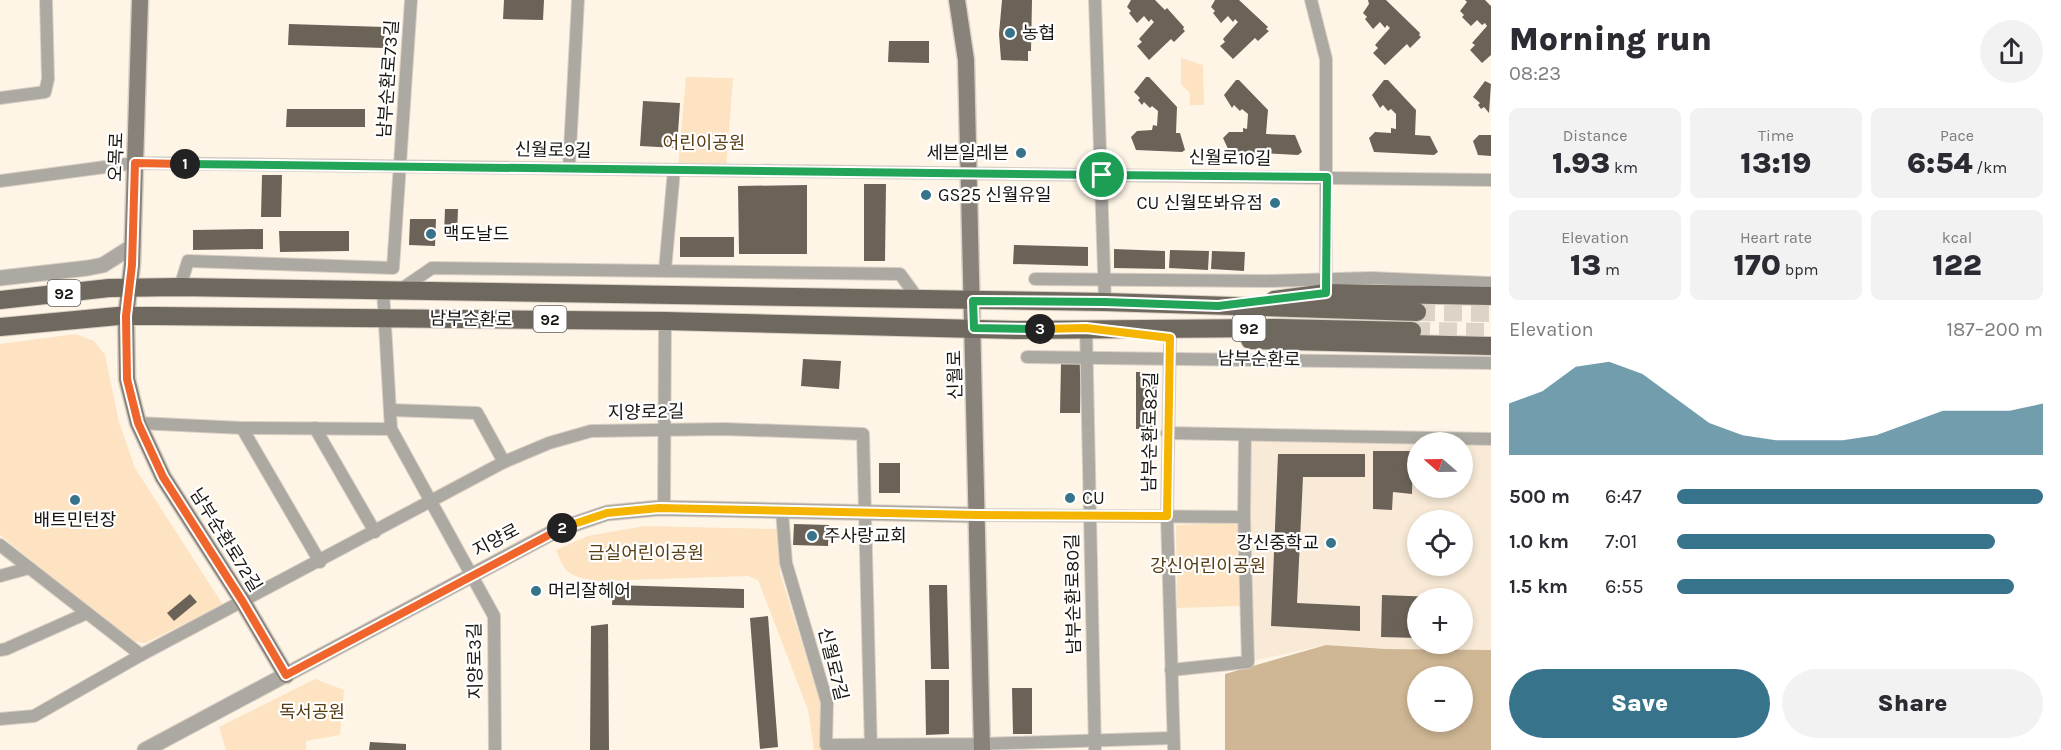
<!DOCTYPE html>
<meta charset="utf-8">
<style>
:root{--surface:#fff;--page:#f2f2f3;--text:#2b2b33;--muted:#7c7c81;--accent:#37748b}
body{margin:0;font-family:Karla,"Noto Sans KR",sans-serif;background:var(--page);color:var(--text);height:100vh;display:flex;flex-direction:column;font-size:22px;white-space:nowrap}
*{box-sizing:border-box;margin:0}
p{font-size:20px;color:var(--muted)}
.icon{flex:none;width:33px;height:33px;fill:none;stroke:currentColor;stroke-width:2;stroke-linecap:round;stroke-linejoin:round}
.map{position:relative;flex:1;overflow:hidden}
.details{display:flex;flex-direction:column;background:var(--surface);width:570px}
.details>*{flex:none}
.needle{width:39px;rotate:290deg}
.controls{position:absolute;left:1407px;top:432px;display:grid;gap:12px}
.controls a{display:grid;place-items:center;width:66px;height:66px;border-radius:50%;background:var(--surface);box-shadow:0 3px 9px #0003;font-size:30px}
.pin{position:absolute;display:grid;place-items:center;width:51px;height:51px;color:#fff;margin:-26px;border:3px solid #fff;border-radius:50%;box-shadow:0 2px 6px #0007}
.km{position:absolute;width:30px;height:30px;margin:-15px;border-radius:50%;background:#222;color:#fff;font-size:16px;line-height:30px;text-align:center}
.round{display:grid;place-items:center;flex:none;width:63px;height:63px;border-radius:32px;background:var(--page)}
.summary{display:flex;align-items:center;justify-content:space-between;height:102px;padding:0 18px}
h1{font-size:33px;font-weight:800;line-height:45px}
.metrics{display:grid;grid-template-columns:repeat(3,1fr);gap:9px;height:102px;padding:6px 18px}
.metrics div{display:grid;align-content:center;border-radius:9px;background:var(--page);text-align:center}
.metrics b{font-size:30px;font-weight:800}
.metrics small{font-size:16px;font-weight:400}
.metrics p{font-size:16px}
.chart{height:168px;padding:12px 18px}
.chart p{display:flex;justify-content:space-between}
.chart svg{width:100%;height:108px;margin-top:6px;fill:var(--accent);opacity:.7}
.button{display:flex;gap:12px;margin-top:auto;padding:12px 18px}
.button a{flex:1;height:69px;border-radius:36px;background:var(--accent);color:#fff;font-size:24px;font-weight:800;line-height:69px;text-align:center}
.button a+a{background:var(--page);color:var(--text)}
ul{padding:0 18px;list-style:none;font-size:20px}
li{display:grid;grid-template-columns:96px 72px 1fr;align-items:center;height:45px}
li i{height:15px;border-radius:8px;background:var(--accent)}
main{display:flex;flex:1;min-height:0}
.map>svg:first-child{display:block}
.built{fill:#f8ead6;fill-rule:evenodd}
.green{fill:#fde3c1}
.forest{fill:#cfb795;fill-rule:evenodd}
.building{fill:#6c6358}
.lines{fill:none;stroke-linecap:round;stroke-linejoin:round}
.primary-tunnel{stroke:#dcd4c7;stroke-width:18;stroke-dasharray:18 9;stroke-linecap:butt}
.minor-casing{stroke:#dad1c5;stroke-width:14}
.tertiary-casing{stroke:#dad1c5;stroke-width:17}
.secondary-casing{stroke:#dad1c5;stroke-width:19}
.primary-casing{stroke:#dad1c5;stroke-width:20}
.minor{stroke:#aca8a2;stroke-width:12}
.tertiary{stroke:#aca8a2;stroke-width:15}
.secondary{stroke:#88827a;stroke-width:16}
.primary{stroke:#6f685e;stroke-width:18}
.split-1-casing{stroke:#fff;stroke-width:12}
.split-2-casing{stroke:#fff;stroke-width:12}
.split-3-casing{stroke:#fff;stroke-width:12}
.split-4-casing{stroke:#fff;stroke-width:12}
.split-1{stroke:#22a559;stroke-width:8}
.split-2{stroke:#f0652b;stroke-width:8}
.split-3{stroke:#f5b400;stroke-width:8}
.split-4{stroke:#22a559;stroke-width:8}
.poi-dot{fill:#37748b;stroke:#fff;stroke-width:2}
.labels{text-anchor:middle;stroke-width:4.5;stroke-linejoin:round;paint-order:stroke}
.shield{fill:#fff;stroke:#5e5c58;stroke-width:1.5}
.shield-label{font-size:16px;font-weight:bold;fill:#191611}
.poi-label{font-size:18px;fill:#191611;stroke:#fff;text-anchor:start}
.street-label{font-size:18px;fill:#191611;stroke:#fff}
.park-label{font-size:18px;fill:#573d13;stroke:#fff}
</style>
<main>
<div class="map">
<svg width="1491" height="750" viewBox="0 0 1491 750">
<rect width="100%" height="100%" fill="#fff5e7"/>
<path class="built" d="M1245,436l246,3v211l-105,-1 -60,-4 -78,17zM1418,442h44v46h-44zM1418,520h44v46h-44zM1418,598h44v46h-44z"/>
<g class="green">
<polygon points="1181,58 1203,65 1204,105 1190,105 1190,93 1181,84"/>
<polygon points="686,77 733,78 726,170 678,168"/>
<polygon points="76,334 94,341 105,355 119,422 135,468 223,605 145,643 131,641 0,535 0,344"/>
<polygon points="1238,522 1241,606 1177,608 1176,525"/>
<path d="M644,526l133,3 3,7v37l42,134v43h-8l-6,-40 -50,-130 -10,-4 -152,5c-27,-6 -30,-5 -40,-31l32,-14z"/>
<polygon points="315,679 344,690 340,735 306,741 306,750 226,750 219,727"/>
</g>
<path class="forest" d="M1326,645l60,4 105,1v100h-266v-76zM1418,676h44v46h-44z"/>
<g class="building">
<polygon points="504,0 544,0 543,20 503,19"/>
<polygon points="1002,0 1032,0 1031,51 1028,51 1028,61 1001,60 999,34"/>
<polygon points="1131,0 1155,0 1165,10 1167,8 1184,27 1183,29 1185,31 1174,42 1171,39 1149,60 1137,46 1142,42 1139,39 1154,22 1151,19 1149,22 1144,16 1137,23 1129,13 1131,11 1127,7"/>
<polygon points="1215,0 1239,0 1268,27 1266,29 1269,31 1258,41 1255,38 1233,59 1220,46 1225,42 1223,39 1238,22 1235,19 1233,22 1228,16 1221,23 1213,13 1215,11 1211,7"/>
<polygon points="1368,0 1386,0 1420,33 1419,35 1421,37 1410,48 1407,44 1385,65 1373,53 1378,48 1375,45 1390,28 1387,25 1385,28 1380,22 1373,29 1365,19 1367,17 1363,13 1369,4"/>
<polygon points="1465,0 1485,0 1491,6 1491,55 1482,63 1470,50 1475,45 1472,43 1487,26 1485,23 1482,25 1477,20 1471,26 1462,17 1464,15 1460,11 1467,2"/>
<polygon points="289,24 385,27 384,48 288,45"/>
<polygon points="889,41 929,41 929,63 888,62"/>
<polygon points="1146,77 1149,77 1177,107 1176,133 1180,133 1185,150 1182,152 1136,150 1131,137 1137,131 1152,130 1153,125 1157,126 1158,111 1152,106 1150,108 1144,102 1142,105 1138,100 1140,98 1134,92"/>
<polygon points="1236,80 1239,80 1268,110 1266,134 1295,135 1302,152 1298,155 1229,151 1223,138 1229,132 1243,132 1243,128 1247,129 1248,114 1242,109 1240,111 1234,105 1232,108 1224,95"/>
<polygon points="1384,80 1388,80 1416,110 1415,135 1430,136 1438,152 1434,155 1374,152 1369,138 1375,132 1391,133 1391,128 1396,129 1396,114 1391,109 1388,111 1383,105 1380,108 1372,95"/>
<polygon points="1485,81 1491,84 1489,113 1484,107 1481,109 1478,105 1480,103 1473,97"/>
<polygon points="643,101 680,103 677,148 640,146"/>
<polygon points="287,109 365,109 365,127 286,127"/>
<polygon points="1479,135 1491,135 1491,156 1478,155 1473,141"/>
<polygon points="262,175 282,175 281,217 261,217"/>
<polygon points="864,184 886,184 885,261 864,261"/>
<polygon points="807,185 807,254 739,254 738,186"/>
<polygon points="445,209 458,209 457,235 444,235"/>
<polygon points="410,219 436,219 435,246 409,245"/>
<polygon points="263,229 263,249 193,250 193,230"/>
<polygon points="279,231 349,231 349,251 280,252"/>
<rect x="680" y="237" width="54" height="20"/>
<polygon points="1014,245 1088,247 1088,266 1013,264"/>
<polygon points="1114,249 1165,251 1165,269 1114,268"/>
<polygon points="1170,250 1209,251 1208,270 1169,268"/>
<polygon points="1212,251 1245,252 1244,271 1211,269"/>
<polygon points="803,359 841,361 839,389 801,386"/>
<polygon points="1061,363 1081,363 1080,413 1060,413"/>
<rect x="1136" y="372" width="21" height="57"/>
<polygon points="1373,451 1413,451 1412,494 1393,492 1392,510 1373,509"/>
<polygon points="1278,454 1365,454 1365,477 1303,477 1297,603 1360,606 1360,631 1271,626"/>
<rect x="879" y="463" width="21" height="30"/>
<polygon points="794,524 829,525 828,546 793,545"/>
<polygon points="613,585 744,589 744,608 612,605"/>
<polygon points="929,585 947,585 949,669 931,669"/>
<polygon points="190,594 197,602 174,621 167,613"/>
<polygon points="1382,595 1436,597 1436,598 1418,598 1418,638 1381,637"/>
<polygon points="768,616 778,747 760,749 750,618"/>
<polygon points="608,624 609,750 590,750 591,626"/>
<polygon points="925,680 949,680 949,734 926,735"/>
<polygon points="1012,688 1032,688 1032,734 1013,734"/>
<polygon points="370,742 406,744 406,750 369,750"/>
</g>
<g class="lines">
<g class="primary-tunnel">
<polyline points="1417,312 1491,313"/>
<polyline points="1412,331 1491,332"/>
</g>
<g class="minor-casing">
<g id="minor">
<polyline points="1095,0 1105,302"/>
<polyline points="1311,0 1326,59 1326,285"/>
<polyline points="0,98 45,92 48,79 46,0"/>
<polyline points="569,168 578,0"/>
<polyline points="0,181 135,163 1491,180"/>
<polyline points="665,270 674,170"/>
<polyline points="1035,279 1266,281 1370,278 1491,283"/>
<polyline points="180,287 188,261 393,268 411,0"/>
<polyline points="383,290 391,429 494,616 495,750"/>
<polyline points="400,290 432,268 900,274 919,300"/>
<polyline points="1086,328 1095,750"/>
<polyline points="1170,338 1167,516 1174,750"/>
<polyline points="1027,357 1491,363"/>
<polyline points="390,410 477,413 504,462"/>
<polyline points="138,423 242,428 391,429"/>
<polyline points="242,428 320,562"/>
<polyline points="315,428 375,532"/>
<polyline points="1167,433 1491,439"/>
<polyline points="664,508 665,321"/>
<polyline points="782,511 786,563 827,702 826,745 982,744 1172,738"/>
<polyline points="976,515 1244,517"/>
<polyline points="0,545 141,655"/>
<polyline points="0,576 29,568"/>
<polyline points="0,650 6,649 87,613"/>
<polyline points="1171,670 1248,662 1244,517 1245,436"/>
<polyline points="0,719 34,716 141,655 504,462 549,443 591,431 724,429 863,434 871,750"/>
</g>
</g>
<g class="tertiary-casing">
<g id="tertiary">
<polyline points="0,278 88,268 103,265 133,246"/>
<polyline points="145,750 557,530 607,513 659,508 976,515"/>
</g>
</g>
<g class="secondary-casing">
<g id="secondary">
<polyline points="140,0 132,265 126,316 127,379 138,423 163,477 243,602 286,675"/>
<polyline points="957,0 966,60 982,750"/>
</g>
</g>
<g class="primary-casing">
<g id="primary">
<polyline points="0,300 109,288 180,287 1105,302 1417,312"/>
<polyline points="1274,300 1326,293 1491,296"/>
<polyline points="0,327 118,316 156,316 665,321 1016,330 1278,328 1412,331"/>
<polyline points="1250,340 1491,346"/>
</g>
</g>
<use href="#minor" class="minor"/>
<use href="#tertiary" class="tertiary"/>
<use href="#secondary" class="secondary"/>
<use href="#primary" class="primary"/>
</g>
<g class="lines">
<g class="split-1-casing">
<polyline id="split-1" points="185,164 1102,175"/>
</g>
<g class="split-2-casing">
<polyline id="split-2" points="185,164 135,163 132,265 126,316 127,379 138,423 163,477 243,602 286,675 562,528"/>
</g>
<g class="split-3-casing">
<polyline id="split-3" points="562,528 607,513 659,508 976,515 1167,516 1170,338 1086,328 1040,329"/>
</g>
<g class="split-4-casing">
<polyline id="split-4" points="1040,329 974,328 973,301 1105,302 1218,306 1326,293 1327,177 1102,175"/>
</g>
<use href="#split-1" class="split-1"/>
<use href="#split-2" class="split-2"/>
<use href="#split-3" class="split-3"/>
<use href="#split-4" class="split-4"/>
</g>
<g class="poi-dot">
<circle cx="1010" cy="33" r="6"/>
<circle cx="1021" cy="153" r="6"/>
<circle cx="926" cy="195" r="6"/>
<circle cx="1275" cy="203" r="6"/>
<circle cx="431" cy="234" r="6"/>
<circle cx="1070" cy="498" r="6"/>
<circle cx="75" cy="500" r="6"/>
<circle cx="812" cy="536" r="6"/>
<circle cx="1331" cy="543" r="6"/>
<circle cx="536" cy="591" r="6"/>
</g>
<g class="labels">
<g class="shield">
<rect x="47.5" y="280" width="33" height="26" rx="4.5"/>
<rect x="533.5" y="306" width="33" height="26" rx="4.5"/>
<rect x="1232.5" y="315" width="33" height="26" rx="4.5"/>
</g>
<g class="shield-label">
<text x="64" y="299">92</text>
<text x="550" y="325">92</text>
<text x="1249" y="334">92</text>
</g>
<g class="poi-label">
<text x="1022" y="39">농협</text>
<text x="1009" y="159" text-anchor="end">세븐일레븐</text>
<text x="938" y="201">GS25 신월유일</text>
<text x="1263" y="209" text-anchor="end">CU 신월또봐유점</text>
<text x="443" y="240">맥도날드</text>
<text x="1082" y="504">CU</text>
<text x="75" y="526" text-anchor="middle">배트민턴장</text>
<text x="824" y="542">주사랑교회</text>
<text x="1319" y="549" text-anchor="end">강신중학교</text>
<text x="548" y="597">머리잘헤어</text>
</g>
<g class="street-label">
<text transform="translate(388 79) rotate(-86)" y="6">남부순환로73길</text>
<text transform="translate(553 150) rotate(1)" y="6">신월로9길</text>
<text transform="translate(116 157) rotate(-88)" y="6">오목로</text>
<text transform="translate(1230 158) rotate(1)" y="6">신월로10길</text>
<text transform="translate(471 319) rotate(1)" y="6">남부순환로</text>
<text transform="translate(1259 359) rotate(1)" y="6">남부순환로</text>
<text transform="translate(955 375) rotate(-91)" y="6">신월로</text>
<text transform="translate(646 412) rotate(-1)" y="6">지양로2길</text>
<text transform="translate(1150 432) rotate(-89)" y="6">남부순환로82길</text>
<text transform="translate(226 540) rotate(58)" y="6">남부순환로72길</text>
<text transform="translate(496 540) rotate(-28)" y="6">지양로</text>
<text transform="translate(1073 594) rotate(-91)" y="6">남부순환로80길</text>
<text transform="translate(475 661) rotate(-91)" y="6">지양로3길</text>
<text transform="translate(833 664) rotate(76)" y="6">신월로7길</text>
</g>
<g class="park-label">
<text x="704" y="149">어린이공원</text>
<text x="646" y="559">금실어린이공원</text>
<text x="1208" y="572">강신어린이공원</text>
<text x="312" y="718">독서공원</text>
</g>
</g>
</svg>
<div class="controls">
<a><svg class="needle" viewBox="-14 -14 28 28"><path d="M0-13l5 13h-10z" fill="#e53935"/><path d="M0 13l5-13h-10z" fill="#7c7c81"/></svg></a>
<a><svg class="icon" aria-label="locate" viewBox="0 0 24 24"><circle cx="12" cy="12" r="6"/><path d="M12 2v4M12 18v4M2 12h4M18 12h4"/></svg></a>
<a>+</a>
<a>−</a>
</div>
<div class="pin" style="left:1102px;top:175px;background:#1e9e55"><svg class="icon" aria-label="arrive" viewBox="0 0 24 24"><path d="M6 21V4h12l-3 4 3 4H6"/></svg></div>
<b class="km" style="left:185px;top:164px">1</b>
<b class="km" style="left:562px;top:528px">2</b>
<b class="km" style="left:1040px;top:329px">3</b>
</div>
<section class="details">
<div class="summary"><div><h1>Morning run</h1><p>08:23</p></div><a class="round"><svg class="icon" aria-label="share" viewBox="0 0 24 24"><path d="M12 15V3M7 8l5-5 5 5M5 13v7h14v-7"/></svg></a></div>
<div class="metrics">
<div><p>Distance</p><b>1.93<small> km</small></b></div>
<div><p>Time</p><b>13:19</b></div>
<div><p>Pace</p><b>6:54<small> /km</small></b></div>
</div>
<div class="metrics">
<div><p>Elevation</p><b>13<small> m</small></b></div>
<div><p>Heart rate</p><b>170<small> bpm</small></b></div>
<div><p>kcal</p><b>122</b></div>
</div>
<div class="chart"><p><span>Elevation</span>187–200 m</p>
<svg viewBox="0 0 160 44" preserveAspectRatio="none"><path d="M0 44V23L10 18L20 8L30 6L40 11L50 21L60 31L70 36L80 38L90 38L100 38L110 36L120 31L130 26L140 26L150 26L160 23V44z"/></svg>
</div>
<ul>
<li><b>500 m</b>6:47<i style="width:100%"></i></li>
<li><b>1.0 km</b>7:01<i style="width:87%"></i></li>
<li><b>1.5 km</b>6:55<i style="width:92%"></i></li>
</ul>
<div class="button"><a>Save</a><a>Share</a></div>
</section>
</main>
